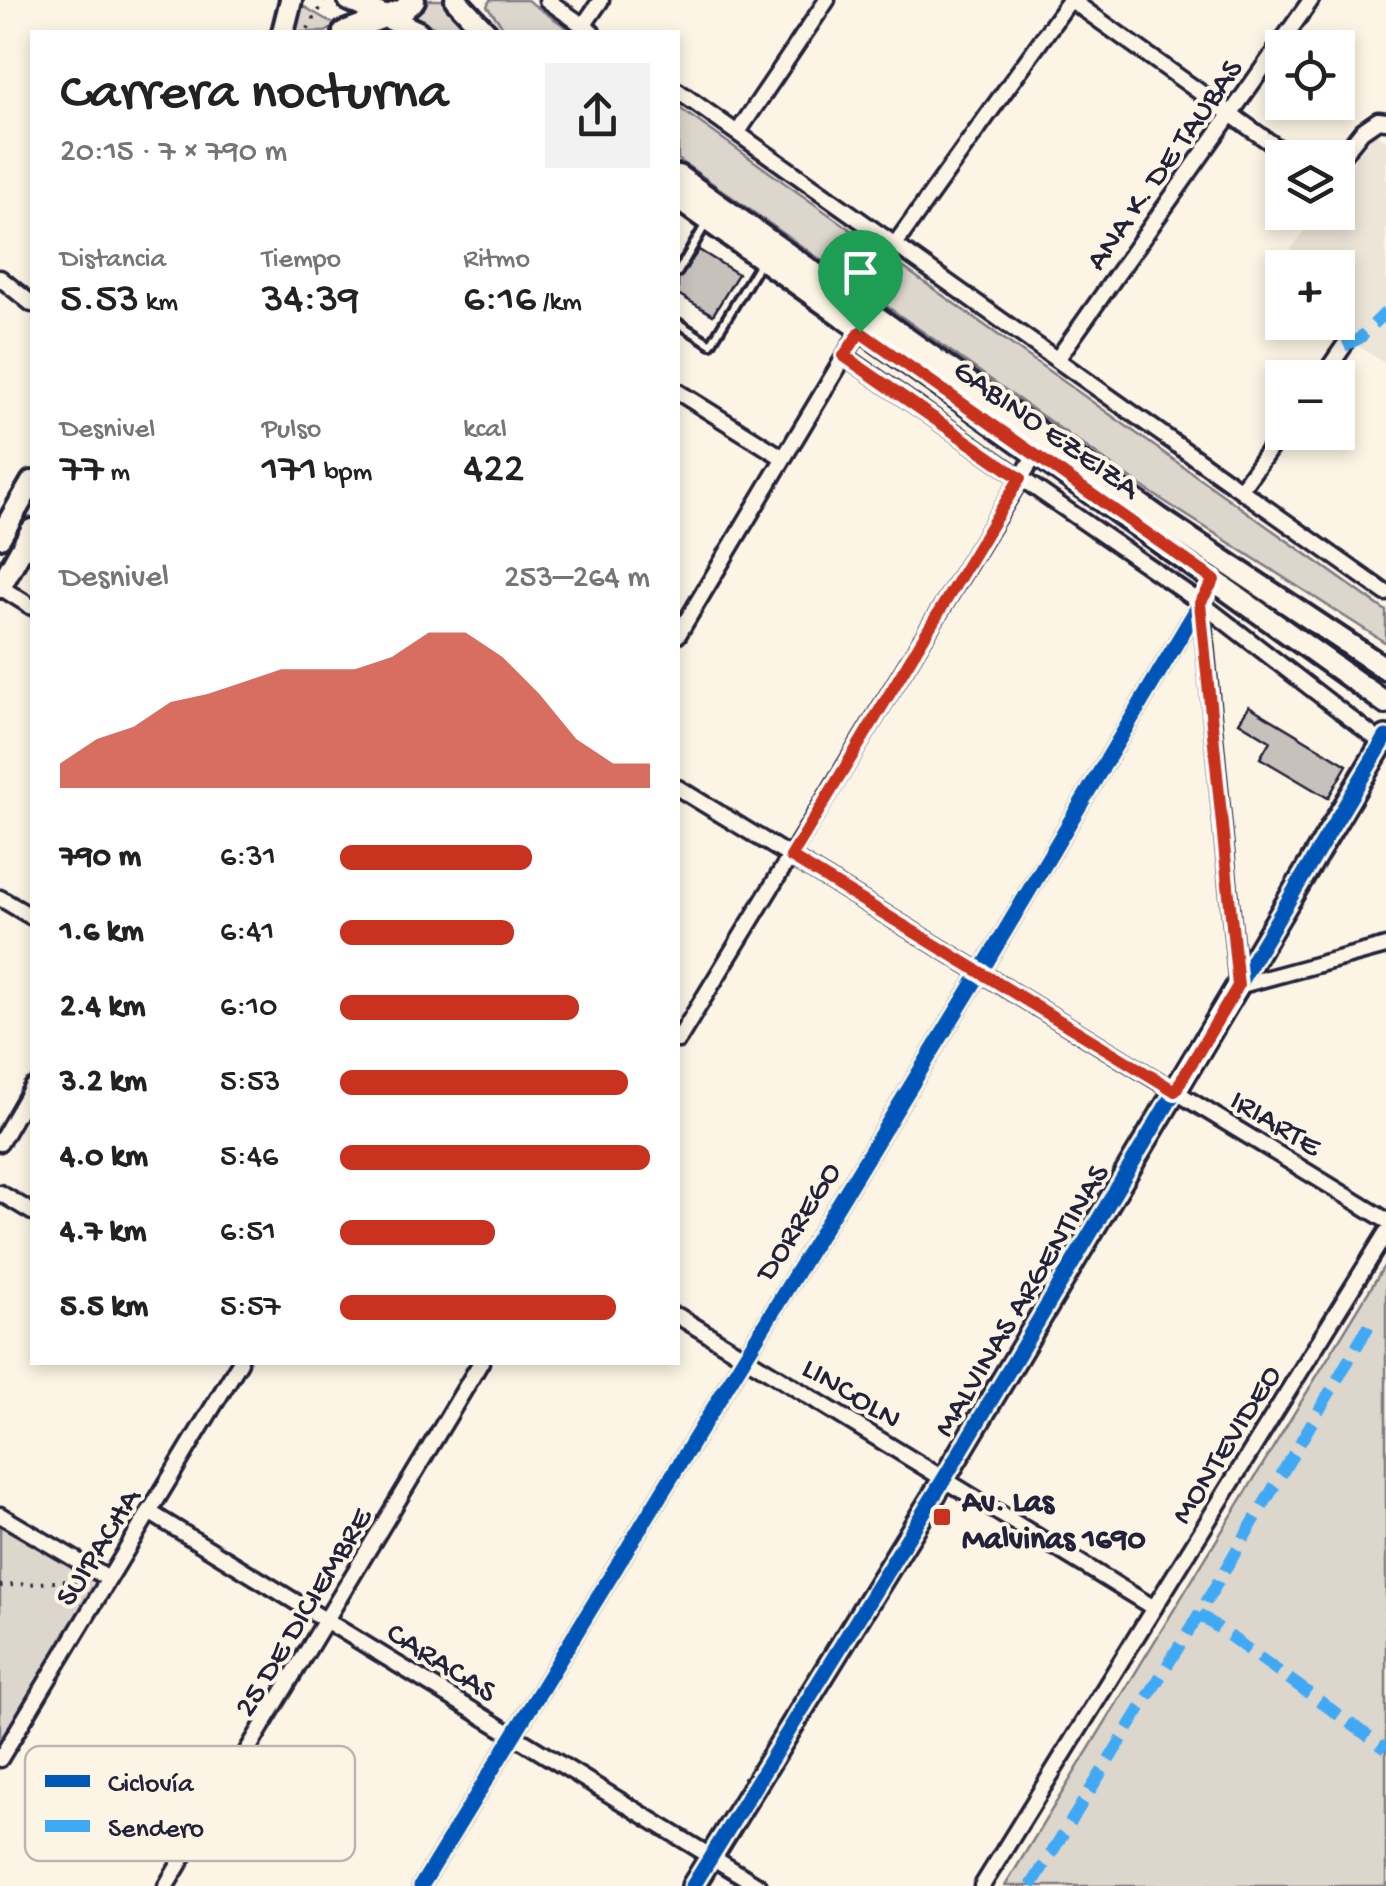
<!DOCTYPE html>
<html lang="es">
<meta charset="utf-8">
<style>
:root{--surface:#fff;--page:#f2f2f2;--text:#222;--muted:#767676;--accent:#c8321e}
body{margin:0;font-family:"Gochi Hand",sans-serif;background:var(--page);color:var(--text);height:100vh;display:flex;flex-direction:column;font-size:38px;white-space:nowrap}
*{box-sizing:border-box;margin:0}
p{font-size:32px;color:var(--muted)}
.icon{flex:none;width:55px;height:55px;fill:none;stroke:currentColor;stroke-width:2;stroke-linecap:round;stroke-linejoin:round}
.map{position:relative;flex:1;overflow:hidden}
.details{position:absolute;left:30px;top:30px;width:650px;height:1335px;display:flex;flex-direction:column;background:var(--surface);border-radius:0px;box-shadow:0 5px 15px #0003}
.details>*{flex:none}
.fabs{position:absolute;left:1265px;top:30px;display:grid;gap:20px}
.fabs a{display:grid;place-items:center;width:90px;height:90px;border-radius:0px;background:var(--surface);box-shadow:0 5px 15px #0003;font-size:50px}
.pin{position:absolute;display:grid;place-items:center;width:85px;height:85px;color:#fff;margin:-102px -42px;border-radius:50% 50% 50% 0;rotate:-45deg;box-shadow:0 0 10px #0007}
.pin .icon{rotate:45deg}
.round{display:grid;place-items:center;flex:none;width:105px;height:105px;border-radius:0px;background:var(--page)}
.headline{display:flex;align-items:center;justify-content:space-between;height:170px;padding:0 30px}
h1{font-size:55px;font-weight:600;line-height:75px}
.figures{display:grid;grid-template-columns:repeat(3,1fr);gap:15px;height:170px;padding:10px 30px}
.figures div{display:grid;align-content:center}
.figures b{font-size:42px;font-weight:600}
.figures small{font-size:28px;font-weight:400}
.figures p{font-size:28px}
.chart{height:280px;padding:20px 30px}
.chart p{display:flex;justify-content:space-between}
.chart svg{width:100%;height:180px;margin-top:10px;fill:var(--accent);opacity:.7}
ul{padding:0 30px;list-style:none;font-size:32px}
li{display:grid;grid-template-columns:160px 120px 1fr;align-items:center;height:75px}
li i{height:25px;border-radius:12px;background:var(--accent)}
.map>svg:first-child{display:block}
.built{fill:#ece5d8}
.green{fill:#dcd6cc;stroke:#7f7c84;stroke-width:2.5}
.building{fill:#c6c1bb;stroke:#22223b;stroke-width:2.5}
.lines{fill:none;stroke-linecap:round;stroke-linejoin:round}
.lane-casing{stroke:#22223b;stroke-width:14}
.street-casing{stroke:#22223b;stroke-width:21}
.secondary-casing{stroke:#22223b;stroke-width:28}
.path{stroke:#22223b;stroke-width:4;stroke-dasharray:2.5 8;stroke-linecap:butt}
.lane{stroke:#fcf5e5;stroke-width:6}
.street{stroke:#fcf5e5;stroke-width:14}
.secondary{stroke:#fcf5e5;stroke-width:20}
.quiet{stroke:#3fa9f5;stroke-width:12;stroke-dasharray:25 12;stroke-linecap:butt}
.cycleway-casing{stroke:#fcf5e5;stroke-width:21}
.cycleway{stroke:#0057b8;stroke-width:15}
.route-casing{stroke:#fff;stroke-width:20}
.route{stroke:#c8321e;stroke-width:12}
.poi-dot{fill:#c8321e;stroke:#fcf5e5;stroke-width:4}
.labels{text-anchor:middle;stroke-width:8;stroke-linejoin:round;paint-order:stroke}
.street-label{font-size:32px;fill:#22223b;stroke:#fcf5e5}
.poi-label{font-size:32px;font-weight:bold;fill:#22223b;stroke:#fcf5e5;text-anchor:start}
.key{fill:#fcf5e5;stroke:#bbb6b2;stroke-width:2.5}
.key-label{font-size:28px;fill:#22223b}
</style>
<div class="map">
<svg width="1386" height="1886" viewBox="0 0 1386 1886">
<rect width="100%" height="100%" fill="#fcf5e5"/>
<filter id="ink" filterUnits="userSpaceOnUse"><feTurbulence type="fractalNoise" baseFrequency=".01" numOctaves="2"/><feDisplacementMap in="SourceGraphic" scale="20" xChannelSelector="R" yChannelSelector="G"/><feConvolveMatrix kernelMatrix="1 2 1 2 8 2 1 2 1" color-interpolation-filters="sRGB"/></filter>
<g filter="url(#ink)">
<polygon class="built" points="1374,132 1386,140 1386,364 1324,323 1338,322 1338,268 1282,268 1282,295 1266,284 1317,213 1338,212 1338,183"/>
<g class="green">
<polygon points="429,0 444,0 472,32 444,32 412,17"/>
<polygon points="490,0 527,0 573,32 507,32 487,6"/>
<polygon points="301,5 334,24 333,28 325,32 292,32"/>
<polygon points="678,107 1386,611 1386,643 1150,492 678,159"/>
<polygon points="1386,1263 1386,1886 1005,1886"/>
<polygon points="0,1515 107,1578 0,1759"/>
</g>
<g class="building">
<polygon points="699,250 738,274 713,315 678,294 678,279"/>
<polygon points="1249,706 1347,765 1328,798 1260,758 1270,741 1239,722"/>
</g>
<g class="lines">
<g class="lane-casing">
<g id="lane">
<polyline points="678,272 707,222"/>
<polyline points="678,323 711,344 760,263"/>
</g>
</g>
<g class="street-casing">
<g id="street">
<polyline points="547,0 592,32"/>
<polyline points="1071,0 1292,158"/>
<polyline points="583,26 601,0"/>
<polyline points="678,91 1386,593"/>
<polyline points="738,132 827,0"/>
<polyline points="1338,161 1362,131 1378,120 1386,121"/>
<polyline points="896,243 1070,0"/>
<polyline points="0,278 32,304"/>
<polyline points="845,356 1201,603 1386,746"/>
<polyline points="1058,358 1311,0"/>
<polyline points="1322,378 1344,346"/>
<polyline points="678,392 782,457"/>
<polyline points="1241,489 1282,432"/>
<polyline points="0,587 32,607"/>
<polyline points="1201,603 1238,986 1386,946"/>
<polyline points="678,635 859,332"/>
<polyline points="678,788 1386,1220"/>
<polyline points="0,898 32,917"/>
<polyline points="678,1040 1035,455"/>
<polyline points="0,1143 32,1087"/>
<polyline points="0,1193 32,1212"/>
<polyline points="678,1316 1154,1608"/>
<polyline points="149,1512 759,1886"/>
<polyline points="0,1515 107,1578"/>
<polyline points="0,1759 240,1362"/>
<polyline points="166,1886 481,1362"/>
<polyline points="421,1886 980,973 1214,580"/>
<polyline points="982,1886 1386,1233"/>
</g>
</g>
<g class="secondary-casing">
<g id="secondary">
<polyline points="349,0 418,32"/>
<polyline points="456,0 486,32"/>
<polyline points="283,32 291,0"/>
<polyline points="344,32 403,10 414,0"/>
<polyline points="678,176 1159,518 1386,669"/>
<polyline points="678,199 1386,703"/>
<polyline points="0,537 32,482"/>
<polyline points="0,587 32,530"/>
<polyline points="693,1886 944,1479 1386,737"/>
</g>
</g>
<g class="path">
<polyline points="308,29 325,0"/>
<polyline points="0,1586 80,1580"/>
</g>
<use href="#lane" class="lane"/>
<use href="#street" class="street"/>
<use href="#secondary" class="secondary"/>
<g class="quiet">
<polyline points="1344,346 1360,338 1386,312"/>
<polyline points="1199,1614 1386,1749"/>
<polyline points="1031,1886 1199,1614 1370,1324"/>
</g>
<g class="cycleway-casing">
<g id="cycleway">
<polyline points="421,1886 980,973 1214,580"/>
<polyline points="693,1886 944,1479 1386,737"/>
</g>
</g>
<use href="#cycleway" class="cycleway"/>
</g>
</g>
<g class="lines" filter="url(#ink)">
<g class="route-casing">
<polygon id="route" points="860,332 1214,580 1200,603 1238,986 1175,1091 791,857 1020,478 844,356"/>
</g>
<use href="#route" class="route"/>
</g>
<rect class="poi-dot" x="932" y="1507" width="20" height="20" rx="5"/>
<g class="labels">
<g class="street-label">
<text transform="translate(1162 163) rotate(-55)" y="11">ANA K. DE TAUBAS</text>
<text transform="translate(1048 427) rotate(35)" y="11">GABINO EZEIZA</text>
<text transform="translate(1277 1121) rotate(31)" y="11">IRIARTE</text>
<text transform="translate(796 1220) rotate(-58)" y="11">DORREGO</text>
<text transform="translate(1019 1299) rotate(-59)" y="11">MALVINAS ARGENTINAS</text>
<text transform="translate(853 1391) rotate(31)" y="11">LINCOLN</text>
<text transform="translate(1224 1443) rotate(-58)" y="11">MONTEVIDEO</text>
<text transform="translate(96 1546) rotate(-58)" y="11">SUIPACHA</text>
<text transform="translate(301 1611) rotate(-59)" y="11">25 DE DICIEMBRE</text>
<text transform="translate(443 1660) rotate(32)" y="11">CARACAS</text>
</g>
<g class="poi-label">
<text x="962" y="1510">Av. Las<tspan x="962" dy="37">Malvinas 1690</tspan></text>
</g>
</g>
<rect x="25" y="1746" width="330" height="115" rx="15" class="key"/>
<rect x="45" y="1775" width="45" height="12" fill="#0057b8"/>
<rect x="45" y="1820" width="45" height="12" fill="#3fa9f5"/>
<g class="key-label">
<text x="108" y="1791">Ciclovía</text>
<text x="108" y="1836">Sendero</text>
</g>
</svg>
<div class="fabs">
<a><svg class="icon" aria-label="locate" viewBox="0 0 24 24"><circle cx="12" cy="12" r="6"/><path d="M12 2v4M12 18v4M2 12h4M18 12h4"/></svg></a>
<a><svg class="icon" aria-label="layers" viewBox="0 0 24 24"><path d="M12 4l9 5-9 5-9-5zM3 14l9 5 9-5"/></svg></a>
<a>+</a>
<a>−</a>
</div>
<div class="pin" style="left:860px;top:332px;background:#1e9e55"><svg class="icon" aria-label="arrive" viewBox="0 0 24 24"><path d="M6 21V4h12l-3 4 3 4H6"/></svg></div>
<section class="details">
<div class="headline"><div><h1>Carrera nocturna</h1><p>20:15 · 7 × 790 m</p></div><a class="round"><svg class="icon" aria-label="share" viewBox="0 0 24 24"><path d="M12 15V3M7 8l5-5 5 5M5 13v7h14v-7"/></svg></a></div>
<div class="figures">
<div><p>Distancia</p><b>5.53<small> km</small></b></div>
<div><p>Tiempo</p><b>34:39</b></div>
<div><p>Ritmo</p><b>6:16<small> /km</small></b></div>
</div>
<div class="figures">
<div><p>Desnivel</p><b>77<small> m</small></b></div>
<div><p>Pulso</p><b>171<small> bpm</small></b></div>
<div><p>kcal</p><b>422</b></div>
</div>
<div class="chart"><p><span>Desnivel</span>253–264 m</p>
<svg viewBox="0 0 160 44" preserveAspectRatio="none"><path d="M0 44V38L10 32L20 29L30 23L40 21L50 18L60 15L70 15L80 15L90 12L100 6L110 6L120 12L130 21L140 32L150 38L160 38V44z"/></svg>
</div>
<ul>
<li><b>790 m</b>6:31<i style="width:62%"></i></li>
<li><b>1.6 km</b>6:41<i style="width:56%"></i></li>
<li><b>2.4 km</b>6:10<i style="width:77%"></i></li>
<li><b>3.2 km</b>5:53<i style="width:93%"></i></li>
<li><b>4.0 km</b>5:46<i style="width:100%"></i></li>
<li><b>4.7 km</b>6:51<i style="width:50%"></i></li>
<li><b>5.5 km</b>5:57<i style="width:89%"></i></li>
</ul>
</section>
</div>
